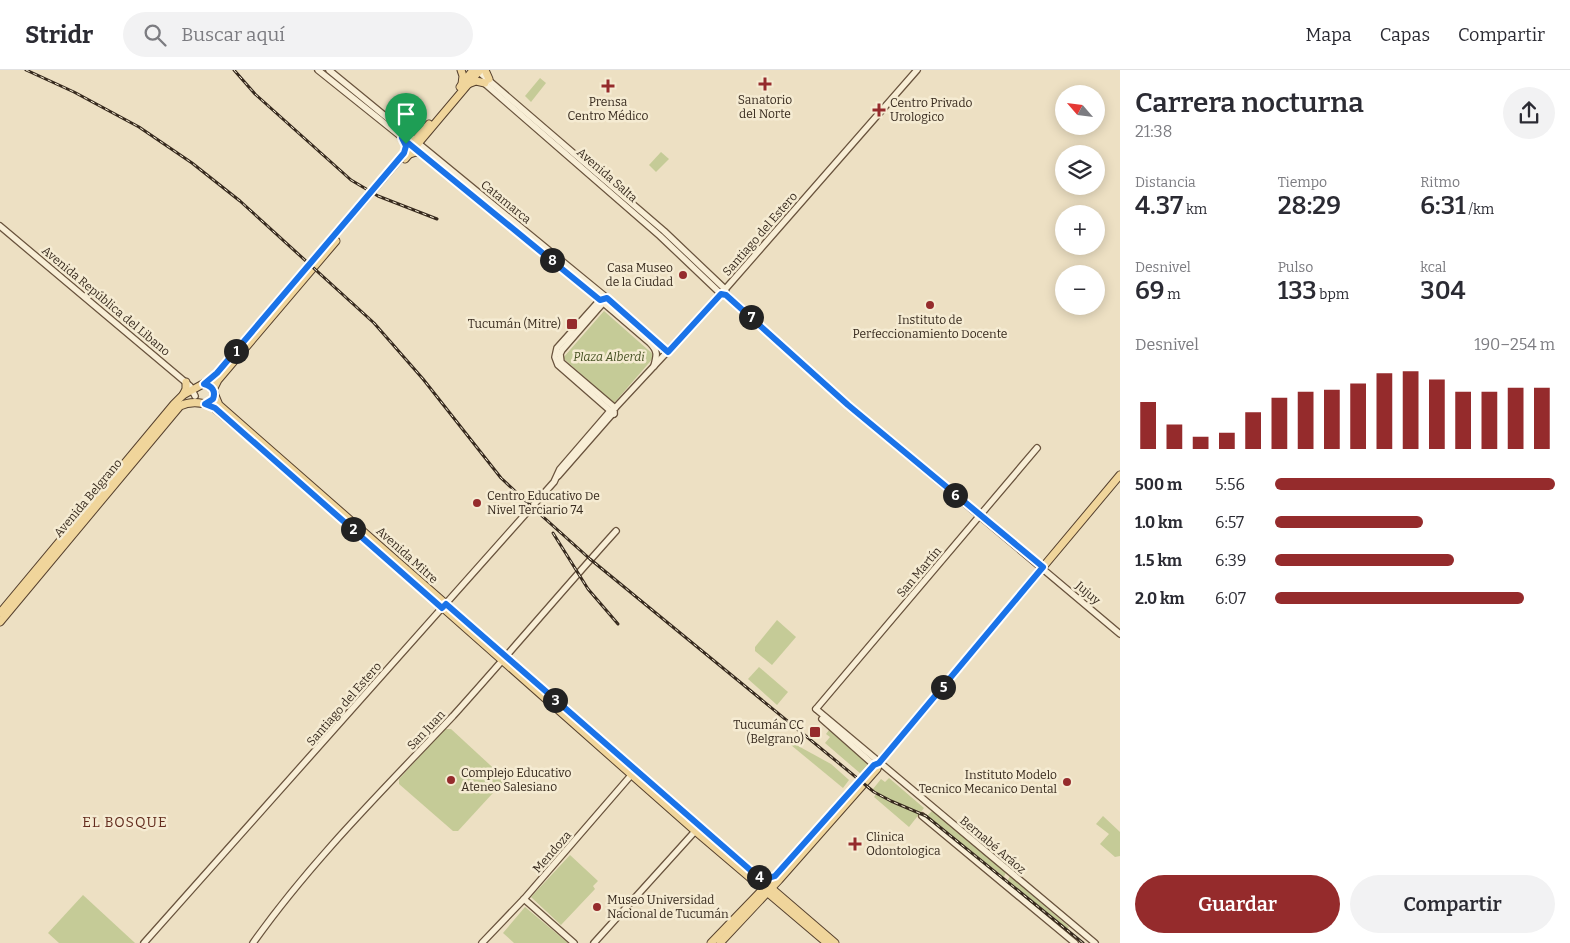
<!DOCTYPE html>
<html lang="es">
<meta charset="utf-8">
<style>
:root{--surface:#fff;--page:#f2f2f3;--text:#2b2b33;--muted:#7c7c81;--line:#e1e1e2;--accent:#952b2c}
body{margin:0;font-family:Bitter,serif;background:var(--page);color:var(--text);height:100vh;display:flex;flex-direction:column;font-size:19px;white-space:nowrap}
*{box-sizing:border-box;margin:0}
p{font-size:16px;color:var(--muted)}
.icon{flex:none;width:28px;height:28px;fill:none;stroke:currentColor;stroke-width:2;stroke-linecap:round;stroke-linejoin:round}
.map{position:relative;flex:1;overflow:hidden}
.panel{display:flex;flex-direction:column;background:var(--surface);width:450px}
.panel>*{flex:none}
.needle{width:32px;rotate:298deg}
.fabs{position:absolute;left:1055px;top:15px;display:grid;gap:10px}
.fabs a{display:grid;place-items:center;width:50px;height:50px;border-radius:50%;background:var(--surface);box-shadow:0 2px 12px #0003;font-size:25px}
.pin{position:absolute;display:grid;place-items:center;width:42px;height:42px;color:#fff;margin:-51px -21px;border-radius:50% 50% 50% 0;rotate:-45deg;box-shadow:0 0 5px #0007}
.pin .icon{rotate:45deg}
.km{position:absolute;width:25px;height:25px;margin:-12px;border-radius:50%;background:#222;color:#fff;font-size:14px;line-height:25px;text-align:center}
.round{display:grid;place-items:center;flex:none;width:52px;height:52px;border-radius:26px;background:var(--page)}
.headline{display:flex;align-items:center;justify-content:space-between;height:85px;padding:0 15px}
h1{font-size:28px;font-weight:600;line-height:38px}
.figures{display:grid;grid-template-columns:repeat(3,1fr);gap:8px;height:85px;padding:5px 15px}
.figures div{display:grid;align-content:center}
.figures b{font-size:25px;font-weight:600}
.figures small{font-size:14px;font-weight:400}
.figures p{font-size:14px}
.chart{height:140px;padding:10px 15px}
.chart p{display:flex;justify-content:space-between}
.chart svg{width:100%;height:90px;margin-top:5px;stroke:var(--accent);stroke-width:6}
.cta{display:flex;gap:10px;margin-top:auto;padding:10px 15px}
.cta a{flex:1;height:58px;border-radius:30px;background:var(--accent);color:#fff;font-size:20px;font-weight:600;line-height:58px;text-align:center}
.cta a+a{background:var(--page);color:var(--text)}
ul{padding:0 15px;list-style:none;font-size:16px}
li{display:grid;grid-template-columns:80px 60px 1fr;align-items:center;height:38px}
li i{height:12px;border-radius:6px;background:var(--accent)}
header{display:flex;align-items:center;gap:30px;box-sizing:border-box;height:70px;padding:0 25px;background:var(--surface);border-bottom:1px solid var(--line)}
header strong{font-size:24px}
nav{display:flex;gap:28px;margin-inline-start:auto;font-size:18px}
.search{width:350px;height:45px;background:var(--page);display:flex;align-items:center;gap:12px;box-sizing:border-box;padding:0 18px;border-radius:28px;color:var(--muted);font-size:19px}
main{display:flex;flex:1;min-height:0}
.map>svg:first-child{display:block}
.green{fill:#c5cb97}
.lines{fill:none;stroke-linecap:round;stroke-linejoin:round}
.secondary-casing{stroke:#69533d;stroke-width:8}
.primary-casing{stroke:#55402e;stroke-width:9}
.secondary{stroke:#f8eed6;stroke-width:5.5}
.primary{stroke:#f0d59b;stroke-width:7}
.rail-casing{stroke:#372a1e;stroke-width:3}
.rail{stroke:#f5ebd2;stroke-width:1;stroke-dasharray:4;stroke-linecap:butt}
.primary-bridge-casing{stroke:#55402e;stroke-width:9;stroke-linecap:butt}
.primary-bridge{stroke:#f0d59b;stroke-width:7}
.route-casing{stroke:#fff;stroke-width:10}
.route{stroke:#1a73e8;stroke-width:6}
.poi-dot{fill:#952b2c;stroke:#f5ebd2;stroke-width:2}
.labels{text-anchor:middle;stroke-width:5;stroke-linejoin:round;paint-order:stroke}
.poi-label{font-size:12px;fill:#372a1e;stroke:#f5ebd2;text-anchor:start}
.street-label{font-size:12px;fill:#372a1e;stroke:#f5ebd2}
.park-label{font-size:12px;font-style:italic;fill:#485325;stroke:#f5ebd2}
.neighbourhood-label{font-size:14px;letter-spacing:1px;fill:#632c1e;stroke:#f5ebd2}
</style>
<header>
<strong>Stridr</strong>
<div class="search"><svg class="icon" aria-label="search" viewBox="0 0 24 24"><circle cx="10" cy="10" r="6"/><path d="M15 15l6 6"/></svg>Buscar aquí</div>
<nav><a>Mapa</a><a>Capas</a><a>Compartir</a></nav>
</header>
<main>
<div class="map">
<svg width="1120" height="873" viewBox="0 0 1120 873">
<rect width="100%" height="100%" fill="#ede0c3"/>
<g class="green">
<polygon points="540,8 546,13 531,32 525,26"/>
<polygon points="661,82 669,89 656,102 649,95"/>
<polygon points="604,241 655,286 614,333 563,288"/>
<polygon points="777,550 796,567 772,595 755,581 755,577"/>
<polygon points="759,597 788,622 777,635 748,609"/>
<polygon points="445,659 451,659 503,707 503,712 458,761 453,761 399,714 399,709"/>
<polygon points="829,660 869,695 861,704 825,673 830,667 826,664"/>
<polygon points="780,666 831,694 849,710 843,718"/>
<polygon points="889,708 924,738 909,757 874,727 877,723 873,719 881,709 885,712"/>
<polygon points="932,741 1006,802 1004,807 927,746"/>
<polygon points="1103,746 1120,762 1120,786 1115,787 1100,774 1109,764 1096,754"/>
<polygon points="570,785 598,811 593,816 595,819 561,855 531,827"/>
<polygon points="1010,806 1069,857 1065,861 1007,812"/>
<polygon points="83,825 135,873 59,873 48,863"/>
<polygon points="525,837 568,873 514,873 503,863"/>
</g>
<g class="lines">
<g class="secondary-casing">
<g id="secondary">
<polyline points="318,0 404,69"/>
<polyline points="329,0 607,228 668,282"/>
<polyline points="479,2 664,161 725,219 726,223"/>
<polyline points="483,12 660,166 721,224 727,225 848,335 1120,564"/>
<path d="M421,83l179,147 50,43c8,8 7,12 4,23"/>
<polyline points="0,156 177,305 190,316 195,326"/>
<polyline points="603,229 600,230 557,278 555,287 558,295 614,344"/>
<polyline points="603,233 562,280 560,284 561,292 615,338"/>
<polyline points="558,406 614,342"/>
<polyline points="816,639 1095,873"/>
<polyline points="816,639 1037,378"/>
<polyline points="822,649 874,695"/>
<polyline points="922,746 1075,873"/>
<polyline points="524,829 574,873"/>
<polyline points="144,873 554,412 560,399 610,341 615,338 721,224 917,0"/>
<path d="M253,873c58,-82 131,-154 200,-227 55,-61 108,-124 163,-185"/>
<polyline points="482,873 524,829 633,703"/>
<polyline points="594,873 698,758"/>
</g>
</g>
<g class="primary-casing">
<g id="primary">
<polyline points="461,0 463,6 462,14"/>
<polyline points="485,0 489,9"/>
<polyline points="468,14 476,11 485,13"/>
<polyline points="460,17 473,0"/>
<polyline points="402,68 406,74 405,81"/>
<polyline points="408,78 429,54"/>
<polyline points="410,84 416,82 423,84"/>
<polyline points="405,89 480,0"/>
<polyline points="214,323 219,335 699,756 835,873"/>
<polyline points="183,325 186,319 186,312"/>
<polyline points="214,325 213,320 218,310 336,171"/>
<polyline points="0,543 174,334 183,325 212,309 342,156"/>
<path d="M0,552l180,-216c10,-5 21,-4 32,0l108,93 375,332 132,112"/>
<polyline points="711,873 767,815 843,731"/>
<polyline points="720,873 779,810 877,699 879,693 1120,405"/>
</g>
</g>
<use href="#secondary" class="secondary"/>
<use href="#primary" class="primary"/>
<g class="rail-casing">
<g id="rail">
<polyline points="26,0 74,22 139,57 192,93 240,131 374,253 423,309 501,408 532,437 590,489 874,722 891,731 926,746 1083,873"/>
<polyline points="234,0 255,24 351,110 378,126 437,149"/>
<polyline points="553,463 588,519 618,554"/>
</g>
</g>
<use href="#rail" class="rail"/>
<g class="primary-bridge-casing">
<polyline id="primary-bridge" points="342,156 402,86"/>
</g>
<use href="#primary-bridge" class="primary-bridge"/>
</g>
<g class="lines">
<g class="route-casing">
<path id="route" d="M402,68l198,162 7,-2 61,54 53,-58 5,1 122,110 195,162 -164,196 -5,2 -99,111c-7,3 -12,3 -19,-1l-310,-271 -4,4 -227,-200 -10,-4 8,-5c3,-8 -1,-13 -9,-15l13,-11 187,-220 2,-7z"/>
</g>
<use href="#route" class="route"/>
</g>
<g class="poi-dot">
<path d="M762.5 6.5h5v5h5v5h-5v5h-5v-5h-5v-5h5z"/>
<path d="M605.5 8.5h5v5h5v5h-5v5h-5v-5h-5v-5h5z"/>
<path d="M876.5 32.5h5v5h5v5h-5v5h-5v-5h-5v-5h5z"/>
<circle cx="683" cy="205" r="5"/>
<circle cx="930" cy="235" r="5"/>
<rect x="566" y="248" width="12" height="12" rx="2.5"/>
<circle cx="477" cy="433" r="5"/>
<rect x="809" y="656" width="12" height="12" rx="2.5"/>
<circle cx="451" cy="710" r="5"/>
<circle cx="1067" cy="712" r="5"/>
<path d="M852.5 766.5h5v5h5v5h-5v5h-5v-5h-5v-5h5z"/>
<circle cx="597" cy="837" r="5"/>
</g>
<g class="labels">
<g class="poi-label">
<text x="765" y="34" text-anchor="middle">Sanatorio<tspan x="765" dy="14">del Norte</tspan></text>
<text x="608" y="36" text-anchor="middle">Prensa<tspan x="608" dy="14">Centro Médico</tspan></text>
<text x="890" y="37">Centro Privado<tspan x="890" dy="14">Urologico</tspan></text>
<text x="673" y="202" text-anchor="end">Casa Museo<tspan x="673" dy="14">de la Ciudad</tspan></text>
<text x="930" y="254" text-anchor="middle">Instituto de<tspan x="930" dy="14">Perfeccionamiento Docente</tspan></text>
<text x="561" y="258" text-anchor="end">Tucumán (Mitre)</text>
<text x="487" y="430">Centro Educativo De<tspan x="487" dy="14">Nivel Terciario 74</tspan></text>
<text x="804" y="659" text-anchor="end">Tucumán CC<tspan x="804" dy="14">(Belgrano)</tspan></text>
<text x="461" y="707">Complejo Educativo<tspan x="461" dy="14">Ateneo Salesiano</tspan></text>
<text x="1057" y="709" text-anchor="end">Instituto Modelo<tspan x="1057" dy="14">Tecnico Mecanico Dental</tspan></text>
<text x="866" y="771">Clinica<tspan x="866" dy="14">Odontologica</tspan></text>
<text x="607" y="834">Museo Universidad<tspan x="607" dy="14">Nacional de Tucumán</tspan></text>
</g>
<g class="street-label">
<text transform="translate(607 105) rotate(41)" y="4">Avenida Salta</text>
<text transform="translate(506 132) rotate(39)" y="4">Catamarca</text>
<text transform="translate(760 164) rotate(-49)" y="4">Santiago del Estero</text>
<text transform="translate(106 231) rotate(40)" y="4">Avenida República del Libano</text>
<text transform="translate(88 428) rotate(-50)" y="4">Avenida Belgrano</text>
<text transform="translate(407 485) rotate(42)" y="4">Avenida Mitre</text>
<text transform="translate(919 502) rotate(-50)" y="4">San Martín</text>
<text transform="translate(1088 523) rotate(41)" y="4">Jujuy</text>
<text transform="translate(344 634) rotate(-49)" y="4">Santiago del Estero</text>
<text transform="translate(426 660) rotate(-47)" y="4">San Juan</text>
<text transform="translate(993 775) rotate(40)" y="4">Bernabé Aráoz</text>
<text transform="translate(552 782) rotate(-49)" y="4">Mendoza</text>
</g>
<g class="park-label">
<text x="609" y="291">Plaza Alberdi</text>
</g>
<g class="neighbourhood-label">
<text x="125" y="757">EL BOSQUE</text>
</g>
</g>
</svg>
<div class="fabs">
<a><svg class="needle" viewBox="-14 -14 28 28"><path d="M0-13l5 13h-10z" fill="#e53935"/><path d="M0 13l5-13h-10z" fill="#7c7c81"/></svg></a>
<a><svg class="icon" aria-label="layers" viewBox="0 0 24 24"><path d="M12 4l9 5-9 5-9-5zM3 14l9 5 9-5"/></svg></a>
<a>+</a>
<a>−</a>
</div>
<div class="pin" style="left:406px;top:74px;background:#1e9e55"><svg class="icon" aria-label="arrive" viewBox="0 0 24 24"><path d="M6 21V4h12l-3 4 3 4H6"/></svg></div>
<b class="km" style="left:236px;top:281px">1</b>
<b class="km" style="left:353px;top:459px">2</b>
<b class="km" style="left:555px;top:630px">3</b>
<b class="km" style="left:759px;top:807px">4</b>
<b class="km" style="left:943px;top:617px">5</b>
<b class="km" style="left:955px;top:425px">6</b>
<b class="km" style="left:751px;top:247px">7</b>
<b class="km" style="left:552px;top:190px">8</b>
</div>
<section class="panel">
<div class="headline"><div><h1>Carrera nocturna</h1><p>21:38</p></div><a class="round"><svg class="icon" aria-label="share" viewBox="0 0 24 24"><path d="M12 15V3M7 8l5-5 5 5M5 13v7h14v-7"/></svg></a></div>
<div class="figures">
<div><p>Distancia</p><b>4.37<small> km</small></b></div>
<div><p>Tiempo</p><b>28:29</b></div>
<div><p>Ritmo</p><b>6:31<small> /km</small></b></div>
</div>
<div class="figures">
<div><p>Desnivel</p><b>69<small> m</small></b></div>
<div><p>Pulso</p><b>133<small> bpm</small></b></div>
<div><p>kcal</p><b>304</b></div>
</div>
<div class="chart"><p><span>Desnivel</span>190–254 m</p>
<svg viewBox="0 0 160 44" preserveAspectRatio="none"><path d="M5 44V21M15 44V32M25 44V38M35 44V36M45 44V26M55 44V19M65 44V16M75 44V15M85 44V12M95 44V7M105 44V6M115 44V10M125 44V16M135 44V16M145 44V14M155 44V14"/></svg>
</div>
<ul>
<li><b>500 m</b>5:56<i style="width:100%"></i></li>
<li><b>1.0 km</b>6:57<i style="width:53%"></i></li>
<li><b>1.5 km</b>6:39<i style="width:64%"></i></li>
<li><b>2.0 km</b>6:07<i style="width:89%"></i></li>
</ul>
<div class="cta"><a>Guardar</a><a>Compartir</a></div>
</section>
</main>
